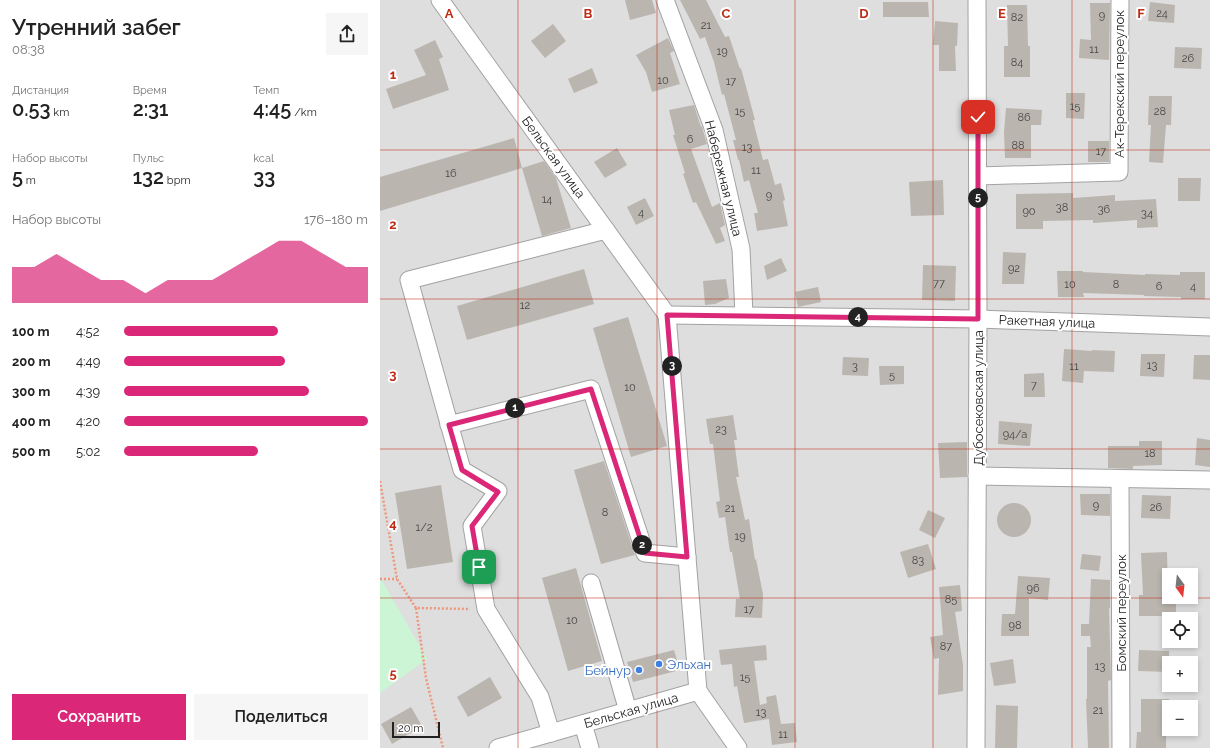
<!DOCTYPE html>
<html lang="ru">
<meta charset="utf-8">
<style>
:root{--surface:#fff;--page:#f6f6f6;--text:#222;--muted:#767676;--accent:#db2777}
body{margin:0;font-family:Raleway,sans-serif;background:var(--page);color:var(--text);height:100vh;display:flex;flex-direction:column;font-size:15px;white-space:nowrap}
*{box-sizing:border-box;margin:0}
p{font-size:13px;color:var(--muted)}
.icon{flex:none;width:22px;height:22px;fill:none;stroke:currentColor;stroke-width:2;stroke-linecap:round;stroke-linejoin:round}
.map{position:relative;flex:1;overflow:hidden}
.side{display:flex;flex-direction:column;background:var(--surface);width:380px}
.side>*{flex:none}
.needle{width:26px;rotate:165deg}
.buttons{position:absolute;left:782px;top:568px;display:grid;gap:8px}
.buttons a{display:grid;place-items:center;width:36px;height:36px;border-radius:0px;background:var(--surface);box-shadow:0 2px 6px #0003;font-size:20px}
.scale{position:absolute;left:12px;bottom:10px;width:48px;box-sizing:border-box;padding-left:4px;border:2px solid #212121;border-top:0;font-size:11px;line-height:14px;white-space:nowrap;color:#212121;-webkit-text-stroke:3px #fff;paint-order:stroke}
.pin{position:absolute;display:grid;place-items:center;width:34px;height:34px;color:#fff;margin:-17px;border-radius:8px;box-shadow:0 2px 6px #0006}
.km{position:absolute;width:20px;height:20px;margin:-10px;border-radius:50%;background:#222;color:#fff;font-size:11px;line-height:20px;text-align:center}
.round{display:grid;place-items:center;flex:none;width:42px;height:42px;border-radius:0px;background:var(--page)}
.overview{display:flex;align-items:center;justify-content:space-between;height:68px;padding:0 12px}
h1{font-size:22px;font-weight:600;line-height:30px}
.stats{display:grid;grid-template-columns:repeat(3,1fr);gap:6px;height:68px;padding:4px 12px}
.stats div{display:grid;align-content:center}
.stats b{font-size:20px;font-weight:600}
.stats small{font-size:11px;font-weight:400}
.stats p{font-size:11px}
.chart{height:112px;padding:8px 12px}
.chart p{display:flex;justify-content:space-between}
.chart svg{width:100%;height:72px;margin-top:4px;fill:var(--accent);opacity:.7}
.button{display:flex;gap:8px;margin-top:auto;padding:8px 12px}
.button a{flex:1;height:46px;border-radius:0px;background:var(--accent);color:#fff;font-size:16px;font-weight:600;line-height:46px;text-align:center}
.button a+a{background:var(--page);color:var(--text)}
ul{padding:0 12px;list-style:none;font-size:13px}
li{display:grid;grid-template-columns:64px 48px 1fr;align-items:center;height:30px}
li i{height:10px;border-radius:5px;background:var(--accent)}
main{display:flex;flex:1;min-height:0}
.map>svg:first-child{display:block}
.residential{fill:#dfdede;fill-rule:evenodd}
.park{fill:#cbf5d4}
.building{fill:#bab5af}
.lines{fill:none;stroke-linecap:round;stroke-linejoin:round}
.minor-casing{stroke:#a2a2a2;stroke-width:19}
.path{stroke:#ed987d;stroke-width:2.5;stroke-dasharray:2 2;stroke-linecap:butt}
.minor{stroke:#fff;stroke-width:17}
.route-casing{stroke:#fff;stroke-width:8}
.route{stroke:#db2777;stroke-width:5}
.grid{fill:none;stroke:#bf2c14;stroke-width:1;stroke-opacity:0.55}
.shop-dot{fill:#3f7fe0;stroke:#fff;stroke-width:1.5}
.labels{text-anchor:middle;stroke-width:4;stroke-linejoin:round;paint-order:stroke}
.number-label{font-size:11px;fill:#474644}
.street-label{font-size:13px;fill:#212121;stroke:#fff}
.shop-label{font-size:13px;fill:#366cbe;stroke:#fff;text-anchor:start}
.grid-label{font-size:13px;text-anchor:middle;font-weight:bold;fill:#bf2c14;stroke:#fff;stroke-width:4;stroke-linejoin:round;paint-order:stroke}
</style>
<main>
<section class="side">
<div class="overview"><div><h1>Утренний забег</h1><p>08:38</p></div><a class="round"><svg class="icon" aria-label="share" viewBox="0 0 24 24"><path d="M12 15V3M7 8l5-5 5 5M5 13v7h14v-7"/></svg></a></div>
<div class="stats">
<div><p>Дистанция</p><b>0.53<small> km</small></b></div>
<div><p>Время</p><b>2:31</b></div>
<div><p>Темп</p><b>4:45<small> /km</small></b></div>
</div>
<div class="stats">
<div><p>Набор высоты</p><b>5<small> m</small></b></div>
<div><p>Пульс</p><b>132<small> bpm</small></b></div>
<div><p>kcal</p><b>33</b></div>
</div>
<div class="chart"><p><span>Набор высоты</span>176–180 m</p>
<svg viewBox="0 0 160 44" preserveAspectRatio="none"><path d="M0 44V22L10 22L20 14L30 22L40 30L50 30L60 38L70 30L80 30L90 30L100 22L110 14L120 6L130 6L140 14L150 22L160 22V44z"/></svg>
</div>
<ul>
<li><b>100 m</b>4:52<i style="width:63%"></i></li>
<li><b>200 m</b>4:49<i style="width:66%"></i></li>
<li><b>300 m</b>4:39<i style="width:76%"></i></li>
<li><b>400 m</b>4:20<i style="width:100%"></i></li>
<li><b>500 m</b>5:02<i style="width:55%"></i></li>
</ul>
<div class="button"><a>Сохранить</a><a>Поделиться</a></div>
</section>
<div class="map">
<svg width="830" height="748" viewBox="0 0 830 748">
<rect width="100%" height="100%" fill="#f1efe9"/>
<path class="residential" d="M0,0h830v748h-830zM789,575h22v22h-22zM789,619h22v22h-22zM789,663h22v22h-22zM789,707h22v22h-22z"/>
<polygon class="park" points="0,577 47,659 0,693"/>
<g class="building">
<polygon points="245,0 272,0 276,13 250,20"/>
<polygon points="300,0 326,0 345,37 349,36 360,69 361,68 375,120 373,120 383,160 388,159 395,185 401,183 405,200 403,201 408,226 377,231 374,213 378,213 369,180 364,182 359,160 358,160 353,140 356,140 344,94 342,95 334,62 325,37 320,39"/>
<polygon points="503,2 548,2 549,17 503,17"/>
<polygon points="770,2 795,5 794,23 768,21"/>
<polygon points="710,3 730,3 729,60 699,58 700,39 711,40"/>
<polygon points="627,5 647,5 648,46 650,46 650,77 624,77 624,46 628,46"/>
<polygon points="555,21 578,23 577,46 575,46 576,71 559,71 559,45 553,45"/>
<polygon points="173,24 186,41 165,58 151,41"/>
<polygon points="288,38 294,51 290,53 300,84 272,92 266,72 256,55"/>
<polygon points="55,40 63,57 59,59 69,90 13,109 6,89 46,75 34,50"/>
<polygon points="795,47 822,48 821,69 794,68"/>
<polygon points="212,68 218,83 194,93 188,79"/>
<polygon points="686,93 705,93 704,119 686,118"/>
<polygon points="769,96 792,96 791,125 786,125 783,163 769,162 771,125 768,125"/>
<polygon points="314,105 321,127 322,126 323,130 327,144 311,149 332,207 340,203 345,225 340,228 345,241 336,244 316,202 313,203 303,174 305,173 293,135 295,135 289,110"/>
<polygon points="626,108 662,110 661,125 651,125 651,158 625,158 624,132"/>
<polygon points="134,138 142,168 0,211 0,177"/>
<rect x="708" y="141" width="21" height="21"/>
<polygon points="237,148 247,165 225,178 214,162"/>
<polygon points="164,161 176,178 191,228 162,236 142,168"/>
<polygon points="798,178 821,178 820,201 798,201"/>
<polygon points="563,180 564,215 531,216 529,182"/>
<polygon points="693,193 693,198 735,195 735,201 776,199 778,227 757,228 757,220 713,223 713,220 663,221 663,229 636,229 636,194"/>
<polygon points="265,198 274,216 256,225 247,207"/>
<polygon points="623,252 646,253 644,284 622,284"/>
<polygon points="401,258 407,271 387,280 384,266"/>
<polygon points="543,265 576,266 575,301 542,300"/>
<polygon points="204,269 214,304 87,340 77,306"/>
<polygon points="677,271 703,271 703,272 765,275 765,274 800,275 800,272 825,272 825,299 801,299 801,297 764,296 764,295 703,293 704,297 678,297"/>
<polygon points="346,279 349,298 335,304 325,305 323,281"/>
<polygon points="438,287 441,302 418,307 415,292"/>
<polygon points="248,317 287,446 251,457 213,328"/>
<polygon points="684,349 712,351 712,350 735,351 734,372 704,371 703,383 682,381"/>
<polygon points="761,354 785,354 784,377 760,376"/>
<polygon points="814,355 830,355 830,380 813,379"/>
<polygon points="463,357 489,358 488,376 462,375"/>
<polygon points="499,366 524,366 524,384 500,385"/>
<polygon points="664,373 665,397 644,397 644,374"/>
<polygon points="353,415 357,440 354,440 359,477 356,477 365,520 369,519 375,560 376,559 383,594 382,618 355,617 356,599 360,599 352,552 350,552 345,517 339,518 336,502 340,501 333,444 330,444 326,419"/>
<polygon points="619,421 652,424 650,446 618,444"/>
<polygon points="817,438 830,440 830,467 815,465"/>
<polygon points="759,441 782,441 782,465 753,466 753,469 728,468 728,446 759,446"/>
<polygon points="587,442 587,477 560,478 558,443"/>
<polygon points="224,461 255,555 221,564 194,470"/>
<polygon points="61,485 73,562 27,569 15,493"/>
<polygon points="700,494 730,494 730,516 701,515"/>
<polygon points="762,495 791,496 790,519 761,518"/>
<circle cx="634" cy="520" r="17"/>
<polygon points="548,510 565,518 555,538 539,530"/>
<polygon points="548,544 556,569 528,578 520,552"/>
<polygon points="787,552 788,595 789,597 796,597 796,616 759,616 759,595 763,595 761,553"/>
<polygon points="702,554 721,556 719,571 700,569"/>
<polygon points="196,568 222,661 188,671 162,578"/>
<polygon points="638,576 670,578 668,600 649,598 649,636 621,636 622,614 635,614"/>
<polygon points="711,579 730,580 730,608 729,608 731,680 728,681 729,748 708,748 706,699 707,699 707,647 711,647 710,636 701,636 701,624 709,624"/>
<polygon points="580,585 582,611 575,612 583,665 583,691 558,695 559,658 554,659 550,637 563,635 559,587"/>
<polygon points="386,645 387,660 374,661 380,705 387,703 386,697 396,695 401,724 415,723 417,742 392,745 389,719 364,723 357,686 354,687 352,664 341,665 339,650"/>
<polygon points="294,650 300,670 253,682 247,662"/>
<polygon points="759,650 789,651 789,672 758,671"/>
<polygon points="633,659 636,683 614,686 610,663"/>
<polygon points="110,677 122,698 88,717 77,697"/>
<polygon points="761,699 789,699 789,724 786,724 786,748 756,748 757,732 761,732"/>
<polygon points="616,705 638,706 637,748 615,748"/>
<polygon points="31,707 42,726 12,744 1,724"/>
</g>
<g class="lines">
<g class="minor-casing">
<g id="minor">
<polyline points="60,0 287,315"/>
<polyline points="285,0 334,130 361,249 364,315"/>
<polyline points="598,176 739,172 740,0"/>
<polyline points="287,315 598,319 830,327"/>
<polyline points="287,315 318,691"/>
<polyline points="69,425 211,389 265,553 307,557"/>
<polyline points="597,476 830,480"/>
<polyline points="740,479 741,748"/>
<polyline points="211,583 248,711"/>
<polyline points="203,724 210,748"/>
<polyline points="171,733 160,697 106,609 92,526 118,491 82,470 29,280 226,230"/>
<polyline points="118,748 318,691 358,748"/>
<polyline points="596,748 598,319 597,0"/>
</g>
</g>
<g class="path">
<polyline points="0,481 17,579 36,608 90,609"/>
<polyline points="0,579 17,579"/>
<polyline points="36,608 46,678 63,748"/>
</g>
<use href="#minor" class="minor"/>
</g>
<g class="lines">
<g class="route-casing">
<polyline id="route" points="99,567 92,526 118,492 82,470 69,425 211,389 265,553 307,557 287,315 598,319 598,117"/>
</g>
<use href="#route" class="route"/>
</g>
<path class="grid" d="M138,0v748M277,0v748M415,0v748M553,0v748M692,0v748M0,150h830M0,299h830M0,449h830M0,598h830"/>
<g class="shop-dot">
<circle cx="279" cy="664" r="4"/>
<circle cx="259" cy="670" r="4"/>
</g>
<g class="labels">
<g class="number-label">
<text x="782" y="17">24</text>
<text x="722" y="19">9</text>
<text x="637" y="21">82</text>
<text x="326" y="29">21</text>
<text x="714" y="53">11</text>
<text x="342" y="55">19</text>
<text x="808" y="62">26</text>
<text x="637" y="66">84</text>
<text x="283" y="84">10</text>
<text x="351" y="85">17</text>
<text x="695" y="110">15</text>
<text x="360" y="115">15</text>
<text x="780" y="115">28</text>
<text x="644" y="121">86</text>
<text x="310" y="143">6</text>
<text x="638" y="149">88</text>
<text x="367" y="151">13</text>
<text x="721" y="155">17</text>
<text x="376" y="174">11</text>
<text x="71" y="177">16</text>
<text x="389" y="199">9</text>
<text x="167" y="203">14</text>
<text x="682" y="211">38</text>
<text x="724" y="213">36</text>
<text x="649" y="215">90</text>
<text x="261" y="216">4</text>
<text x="767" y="217">34</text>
<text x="634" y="272">92</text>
<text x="559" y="287">77</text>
<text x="690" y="288">10</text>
<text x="736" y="288">8</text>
<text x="779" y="290">6</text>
<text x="813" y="290">4</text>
<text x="145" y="309">12</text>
<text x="772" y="369">13</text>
<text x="475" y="370">3</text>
<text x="694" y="370">11</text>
<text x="512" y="379">5</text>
<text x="654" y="389">7</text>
<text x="250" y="391">10</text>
<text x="341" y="433">23</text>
<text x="635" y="438">94/a</text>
<text x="770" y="457">18</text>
<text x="716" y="509">9</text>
<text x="776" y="511">26</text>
<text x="350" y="512">21</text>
<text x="225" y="516">8</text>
<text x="44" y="531">1/2</text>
<text x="360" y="540">19</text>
<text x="538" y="564">83</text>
<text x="653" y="592">96</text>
<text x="571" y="603">85</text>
<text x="369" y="613">17</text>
<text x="192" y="624">10</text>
<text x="635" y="629">98</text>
<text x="566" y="650">87</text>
<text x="720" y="670">13</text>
<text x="365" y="681">15</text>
<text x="718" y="714">21</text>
<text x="381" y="716">13</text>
<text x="403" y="738">11</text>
</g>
<g class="street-label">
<text transform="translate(739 84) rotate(-90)" y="5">Ак-Терекский переулок</text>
<text transform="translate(174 157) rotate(54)" y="5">Бельская улица</text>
<text transform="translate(344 178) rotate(76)" y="5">Набережная улица</text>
<text transform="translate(667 321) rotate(2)" y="5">Ракетная улица</text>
<text transform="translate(598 398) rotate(-90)" y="5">Дубосековская улица</text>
<text transform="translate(741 613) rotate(-90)" y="5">Бомский переулок</text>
<text transform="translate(251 710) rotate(-16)" y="5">Бельская улица</text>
</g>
<g class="shop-label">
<text x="287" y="669">Эльхан</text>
<text x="251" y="675" text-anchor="end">Бейнур</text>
</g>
</g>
<g class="grid-label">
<text x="69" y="18">A</text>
<text x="208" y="18">B</text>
<text x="346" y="18">C</text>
<text x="484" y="18">D</text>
<text x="622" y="18">E</text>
<text x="761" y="18">F</text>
<text x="13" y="79">1</text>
<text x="13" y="229">2</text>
<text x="13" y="379">3</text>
<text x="13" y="528">4</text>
<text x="13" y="678">5</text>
</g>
</svg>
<div class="buttons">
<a><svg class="needle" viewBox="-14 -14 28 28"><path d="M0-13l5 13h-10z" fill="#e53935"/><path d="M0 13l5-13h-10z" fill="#767676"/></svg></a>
<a><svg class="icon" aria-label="locate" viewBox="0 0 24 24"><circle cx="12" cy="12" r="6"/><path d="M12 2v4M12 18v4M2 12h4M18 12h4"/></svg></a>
<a>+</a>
<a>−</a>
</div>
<div class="scale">20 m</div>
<div class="pin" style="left:99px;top:567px;background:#1e9e55"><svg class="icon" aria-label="arrive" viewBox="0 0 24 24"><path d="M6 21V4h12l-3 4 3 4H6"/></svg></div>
<div class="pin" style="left:598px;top:117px;background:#d93025"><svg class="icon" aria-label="check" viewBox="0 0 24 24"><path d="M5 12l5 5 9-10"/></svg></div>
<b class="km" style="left:135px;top:408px">1</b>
<b class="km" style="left:262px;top:545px">2</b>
<b class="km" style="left:292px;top:366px">3</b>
<b class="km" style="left:478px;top:317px">4</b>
<b class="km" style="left:598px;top:198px">5</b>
</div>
</main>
